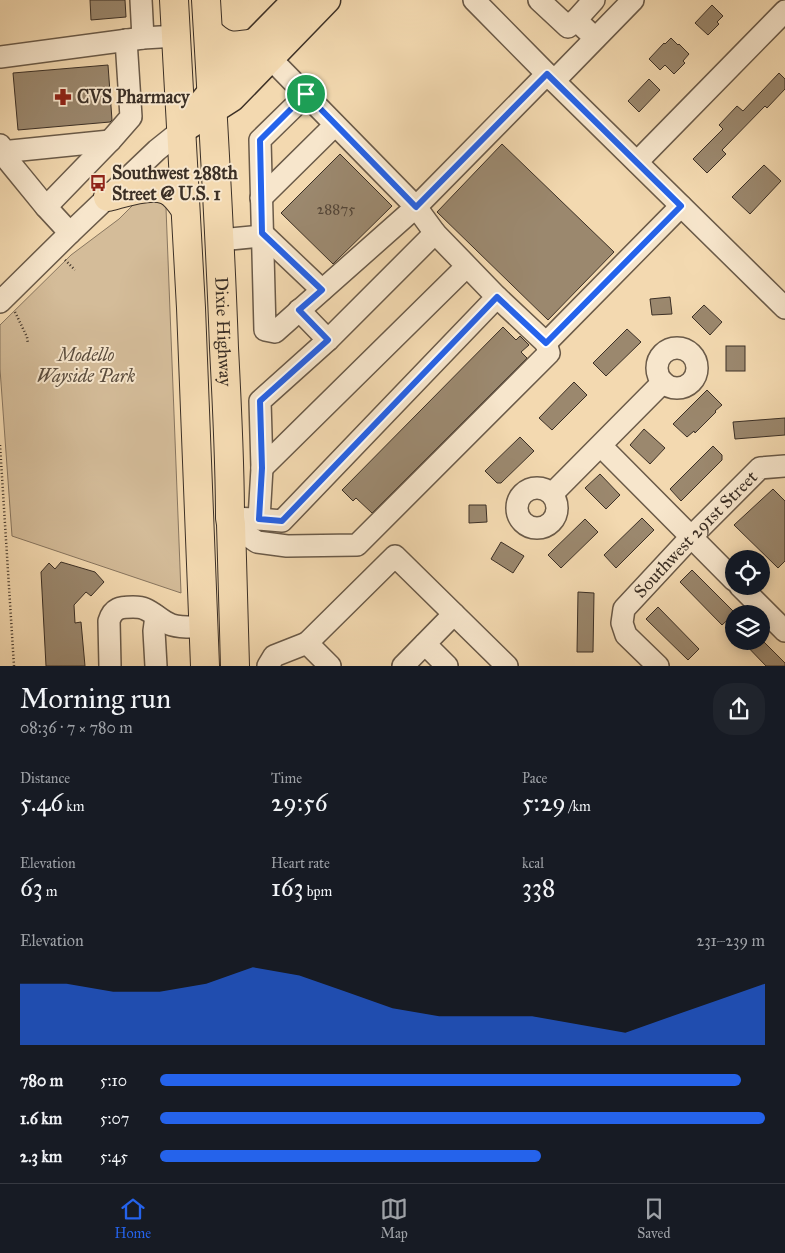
<!DOCTYPE html>
<meta charset="utf-8">
<style>
:root{--surface:#171b24;--page:#20242c;--text:#f1f3f6;--muted:#9ea1a6;--line:#363941;--accent:#2563eb}
body{margin:0;font-family:"IM FELL Great Primer",serif;background:var(--page);color:var(--text);height:100vh;display:flex;flex-direction:column;font-size:19px;white-space:nowrap}
*{box-sizing:border-box;margin:0}
p{font-size:16px;color:var(--muted)}
.icon{flex:none;width:28px;height:28px;fill:none;stroke:currentColor;stroke-width:2;stroke-linecap:round;stroke-linejoin:round}
.map{position:relative;height:666px;overflow:hidden}
.details{display:flex;flex-direction:column;background:var(--surface);flex:1}
.details>*{flex:none}
.controls{position:absolute;left:725px;top:550px;display:grid;gap:10px}
.controls a{display:grid;place-items:center;width:45px;height:45px;border-radius:50%;background:var(--surface);box-shadow:0 2px 12px #0003;font-size:25px}
.pin{position:absolute;display:grid;place-items:center;width:42px;height:42px;color:#fff;margin:-21px;border:2px solid #fff;border-radius:50%;box-shadow:0 1px 5px #0007}
.round{display:grid;place-items:center;flex:none;width:52px;height:52px;border-radius:20px;background:var(--page)}
.summary{display:flex;align-items:center;justify-content:space-between;height:85px;padding:0 20px}
h1{font-size:28px;font-weight:600;line-height:38px}
.figures{display:grid;grid-template-columns:repeat(3,1fr);gap:8px;height:85px;padding:5px 20px}
.figures div{display:grid;align-content:center}
.figures b{font-size:25px;font-weight:600}
.figures small{font-size:14px;font-weight:400}
.figures p{font-size:14px}
.chart{height:140px;padding:10px 20px}
.chart p{display:flex;justify-content:space-between}
.chart svg{width:100%;height:90px;margin-top:5px;fill:var(--accent);opacity:.7}
ul{padding:0 20px;list-style:none;font-size:16px}
li{display:grid;grid-template-columns:80px 60px 1fr;align-items:center;height:38px}
li i{height:12px;border-radius:6px;background:var(--accent)}
.menu{display:flex;justify-content:space-around;align-items:center;height:70px;border-top:1px solid var(--line);background:var(--surface);font-size:14px;color:var(--muted)}
.menu a{display:grid;justify-items:center;gap:2px}
.menu .current{color:var(--accent)}
.map>svg:first-child{display:block}
.green{fill:#d4bc99;stroke:#887660}
.building{fill:#9b886e;stroke:#3c3026}
.lines{fill:none;stroke-linecap:round;stroke-linejoin:round}
.minor-casing{stroke:#6a5a48;stroke-width:24}
.major-casing{stroke:#3c3026;stroke-width:29}
.highway-casing{stroke:#3c3026;stroke-width:30}
.path{stroke:#3c3026;stroke-width:2.5;stroke-dasharray:1 2.5;stroke-linecap:butt}
.minor{stroke:#f7e6cc;stroke-width:21}
.major{stroke:#f3d9b0;stroke-width:26}
.highway{stroke:#f3d9b0;stroke-width:28}
.route-casing{stroke:#fff;stroke-width:10}
.route{stroke:#2563eb;stroke-width:6}
.labels{text-anchor:middle;stroke-width:4;stroke-linejoin:round;paint-order:stroke}
.number-label{font-size:15px;fill:#544638}
.poi-label{font-size:18px;font-weight:bold;fill:#3c3026;stroke:#f7e6cc;text-anchor:start}
.street-label{font-size:18px;fill:#3c3026;stroke:#f7e6cc}
.park-label{font-size:18px;font-style:italic;fill:#5a4c3d;stroke:#f7e6cc}
</style>
<div class="map">
<svg width="785" height="666" viewBox="0 0 785 666">
<rect width="100%" height="100%" fill="#f3d9b0"/>
<filter id="stains"><feTurbulence type="fractalNoise" baseFrequency=".004" numOctaves="4"/><feColorMatrix values="0 0 0 0 .2 0 0 0 0 .09 0 0 0 0 .02 0 0 0 .5 -.17"/></filter>
<radialGradient id="worn" r=".72"><stop offset=".6" stop-color="#630" stop-opacity="0"/><stop offset="1" stop-color="#630" stop-opacity=".3"/></radialGradient>
<polygon class="green" points="154,197 164,202 166,208 181,593 12,536 0,369 0,325 71,255 119,219 135,203"/>
<g class="building">
<polygon points="90,0 125,0 126,17 91,20"/>
<polygon points="712,5 723,16 717,22 719,24 708,35 695,23"/>
<polygon points="671,38 678,45 679,44 689,54 683,61 685,63 674,74 665,65 660,70 649,59 664,43 665,44"/>
<polygon points="108,65 112,120 110,122 18,130 13,73"/>
<polygon points="779,73 785,79 785,89 767,108 765,106 722,150 726,154 707,173 693,159 723,129 719,125 737,106 743,111"/>
<polygon points="649,79 660,90 639,112 628,101"/>
<polygon points="502,144 614,252 548,320 437,212"/>
<polygon points="340,154 392,206 333,264 281,213"/>
<polygon points="764,165 781,181 750,214 732,197"/>
<polygon points="670,297 672,314 652,315 650,299"/>
<polygon points="704,305 722,322 710,335 692,317"/>
<polygon points="503,327 516,340 520,336 529,345 521,352 527,358 372,513 356,498 353,501 342,490"/>
<polygon points="627,329 641,342 606,376 593,363"/>
<rect x="726" y="346" width="19" height="25"/>
<polygon points="574,382 587,395 552,430 539,418"/>
<polygon points="707,390 722,405 715,411 716,412 695,433 694,431 687,437 673,424"/>
<polygon points="785,418 785,435 735,439 733,422"/>
<polygon points="644,429 665,448 650,464 630,445"/>
<polygon points="520,437 534,451 501,483 497,483 485,471"/>
<polygon points="713,446 722,455 722,460 681,501 670,489"/>
<polygon points="600,474 620,495 606,509 585,488"/>
<polygon points="773,489 785,501 785,561 778,568 734,525"/>
<polygon points="469,505 486,505 487,522 469,523"/>
<polygon points="642,518 654,530 616,568 604,555"/>
<polygon points="585,519 598,532 561,568 548,555"/>
<polygon points="501,542 524,556 513,573 491,559"/>
<polygon points="61,562 95,572 104,582 91,596 86,592 74,605 75,623 81,622 85,666 46,666 41,572 49,563 55,569"/>
<polygon points="692,570 735,613 722,625 680,582"/>
<polygon points="578,592 594,593 593,652 577,652"/>
<polygon points="658,607 699,649 688,660 646,619"/>
<polygon points="742,641 763,641 785,663 785,666 766,666"/>
</g>
<g class="lines">
<g class="minor-casing">
<g id="minor">
<polyline points="141,0 143,38"/>
<polyline points="474,0 547,74 785,308"/>
<polyline points="539,0 568,27 576,20 595,38"/>
<polyline points="576,20 594,0"/>
<polyline points="0,57 143,38 177,36"/>
<polyline points="270,58 416,207 435,233"/>
<polyline points="554,81 633,0"/>
<polyline points="306,95 260,140 265,330 275,332 416,207 547,74"/>
<polyline points="0,145 1,152 46,207 70,233"/>
<polyline points="1,152 110,141"/>
<polyline points="637,162 785,11"/>
<polyline points="261,198 335,125"/>
<polyline points="46,207 110,141 131,117 126,40"/>
<polyline points="262,233 322,290"/>
<polyline points="220,240 262,236"/>
<polyline points="497,297 546,343 681,206"/>
<polyline points="0,302 70,233 157,150 182,130"/>
<polyline points="299,310 328,340"/>
<circle cx="677" cy="368" r="20"/>
<polyline points="601,446 734,580"/>
<circle cx="537" cy="508" r="20"/>
<polyline points="552,494 663,382"/>
<polyline points="230,518 259,519 282,521 497,297 467,266 262,468 260,401 328,340 435,233 467,266"/>
<polyline points="259,519 262,468"/>
<polyline points="231,524 257,542 287,546 357,545 549,353 546,343"/>
<polyline points="740,586 785,631"/>
<polyline points="156,616 154,631 156,666"/>
<polyline points="425,644 447,666"/>
<path d="M110,666l-1,-45c4,-13 11,-14 24,-14 4,0 8,0 12,2 10,4 17,13 27,16 10,3 22,2 32,2"/>
<polyline points="268,666 274,656 307,643"/>
<polyline points="330,666 307,643 395,556 507,666"/>
<polyline points="403,666 454,614"/>
<path id="s1" d="M658,666l-32,-31 -4,-12 2,-14 67,-72 69,-69 25,-2"/>
</g>
</g>
<g class="major-casing">
<g id="major">
<polyline points="202,103 236,61 296,0"/>
<polyline points="182,130 232,98 327,0"/>
</g>
</g>
<g class="highway-casing">
<g id="highway">
<polyline points="174,0 191,308 205,666"/>
<path id="s2" d="M206,0c7,116 14,232 18,348 3,57 6,113 6,170l1,6 4,142"/>
<path d="M208,31c16,17 25,16 46,12"/>
<path d="M108,197c16,-4 42,-14 58,-7 8,3 14,12 19,19"/>
</g>
</g>
<g class="path">
<polyline points="65,260 75,270"/>
<polyline points="15,312 27,337 28,344"/>
<polyline points="0,445 14,666"/>
</g>
<use href="#minor" class="minor"/>
<use href="#major" class="major"/>
<use href="#highway" class="highway"/>
</g>
<g class="lines">
<g class="route-casing">
<polygon id="route" points="547,74 681,206 546,343 497,297 282,521 259,519 262,468 260,401 328,340 299,310 322,290 262,233 260,140 306,94 416,207"/>
</g>
<use href="#route" class="route"/>
</g>
<defs>
<g id="pharmacy-bare" transform="scale(1.35)"><path d="M-2-6h4v4h4v4h-4v4h-4v-4h-4v-4h4Z" fill="#8f2418" stroke="#f7e6cc" stroke-width="2.5" paint-order="stroke"/></g>
<g id="bus-bare" transform="scale(1.35)"><path d="M-5-6H5V4H4V6H2V4H-2V6H-4V4H-5ZM-3.5-4V0h7V-4ZM-3.5 1.2v1.5H-2V1.2ZM2 1.2v1.5H3.5V1.2Z" fill="#8f2418" stroke="#f7e6cc" stroke-width="2.5" paint-order="stroke"/></g>
</defs>
<g fill-rule="evenodd">
<use href="#pharmacy-bare" x="63" y="97"/>
<use href="#bus-bare" x="98" y="183"/>
</g>
<g class="labels">
<g class="number-label">
<text x="336" y="214">28875</text>
</g>
<g class="poi-label">
<text x="77" y="103">CVS Pharmacy</text>
<text x="112" y="179">Southwest 288th<tspan x="112" dy="21">Street @ U.S. 1</tspan></text>
</g>
<g class="street-label">
<text dy="6" stroke="none"><textPath href="#s2" startOffset="332">Dixie Highway</textPath></text>
<text dy="6" stroke="none"><textPath href="#s1" startOffset="175">Southwest 291st Street</textPath></text>
</g>
<g class="park-label">
<text x="86" y="361">Modello<tspan x="86" dy="21">Wayside Park</tspan></text>
</g>
</g>
<rect width="100%" height="100%" filter="url(#stains)"/>
<rect width="100%" height="100%" fill="url(#worn)"/>
</svg>
<div class="controls">
<a><svg class="icon" aria-label="locate" viewBox="0 0 24 24"><circle cx="12" cy="12" r="6"/><path d="M12 2v4M12 18v4M2 12h4M18 12h4"/></svg></a>
<a><svg class="icon" aria-label="layers" viewBox="0 0 24 24"><path d="M12 4l9 5-9 5-9-5zM3 14l9 5 9-5"/></svg></a>
</div>
<div class="pin" style="left:306px;top:94px;background:#1e9e55"><svg class="icon" aria-label="arrive" viewBox="0 0 24 24"><path d="M6 21V4h12l-3 4 3 4H6"/></svg></div>
</div>
<section class="details">
<div class="summary"><div><h1>Morning run</h1><p>08:36 · 7 × 780 m</p></div><a class="round"><svg class="icon" aria-label="share" viewBox="0 0 24 24"><path d="M12 15V3M7 8l5-5 5 5M5 13v7h14v-7"/></svg></a></div>
<div class="figures">
<div><p>Distance</p><b>5.46<small> km</small></b></div>
<div><p>Time</p><b>29:56</b></div>
<div><p>Pace</p><b>5:29<small> /km</small></b></div>
</div>
<div class="figures">
<div><p>Elevation</p><b>63<small> m</small></b></div>
<div><p>Heart rate</p><b>163<small> bpm</small></b></div>
<div><p>kcal</p><b>338</b></div>
</div>
<div class="chart"><p><span>Elevation</span>231–239 m</p>
<svg viewBox="0 0 160 44" preserveAspectRatio="none"><path d="M0 44V14L10 14L20 18L30 18L40 14L50 6L60 10L70 18L80 26L90 30L100 30L110 30L120 34L130 38L140 30L150 22L160 14V44z"/></svg>
</div>
<ul>
<li><b>780 m</b>5:10<i style="width:96%"></i></li>
<li><b>1.6 km</b>5:07<i style="width:100%"></i></li>
<li><b>2.3 km</b>5:45<i style="width:63%"></i></li>
</ul>
</section>
<nav class="menu">
<a class="current"><svg class="icon" aria-label="home" viewBox="0 0 24 24"><path d="M3 11l9-7 9 7M6 9v11h12V9"/></svg>Home</a>
<a><svg class="icon" aria-label="map" viewBox="0 0 24 24"><path d="M3 6l6-2 6 2 6-2v14l-6 2-6-2-6 2zM9 4v14M15 6v14"/></svg>Map</a>
<a><svg class="icon" aria-label="saved" viewBox="0 0 24 24"><path d="M7 4h10v16l-5-4-5 4z"/></svg>Saved</a>
</nav>
